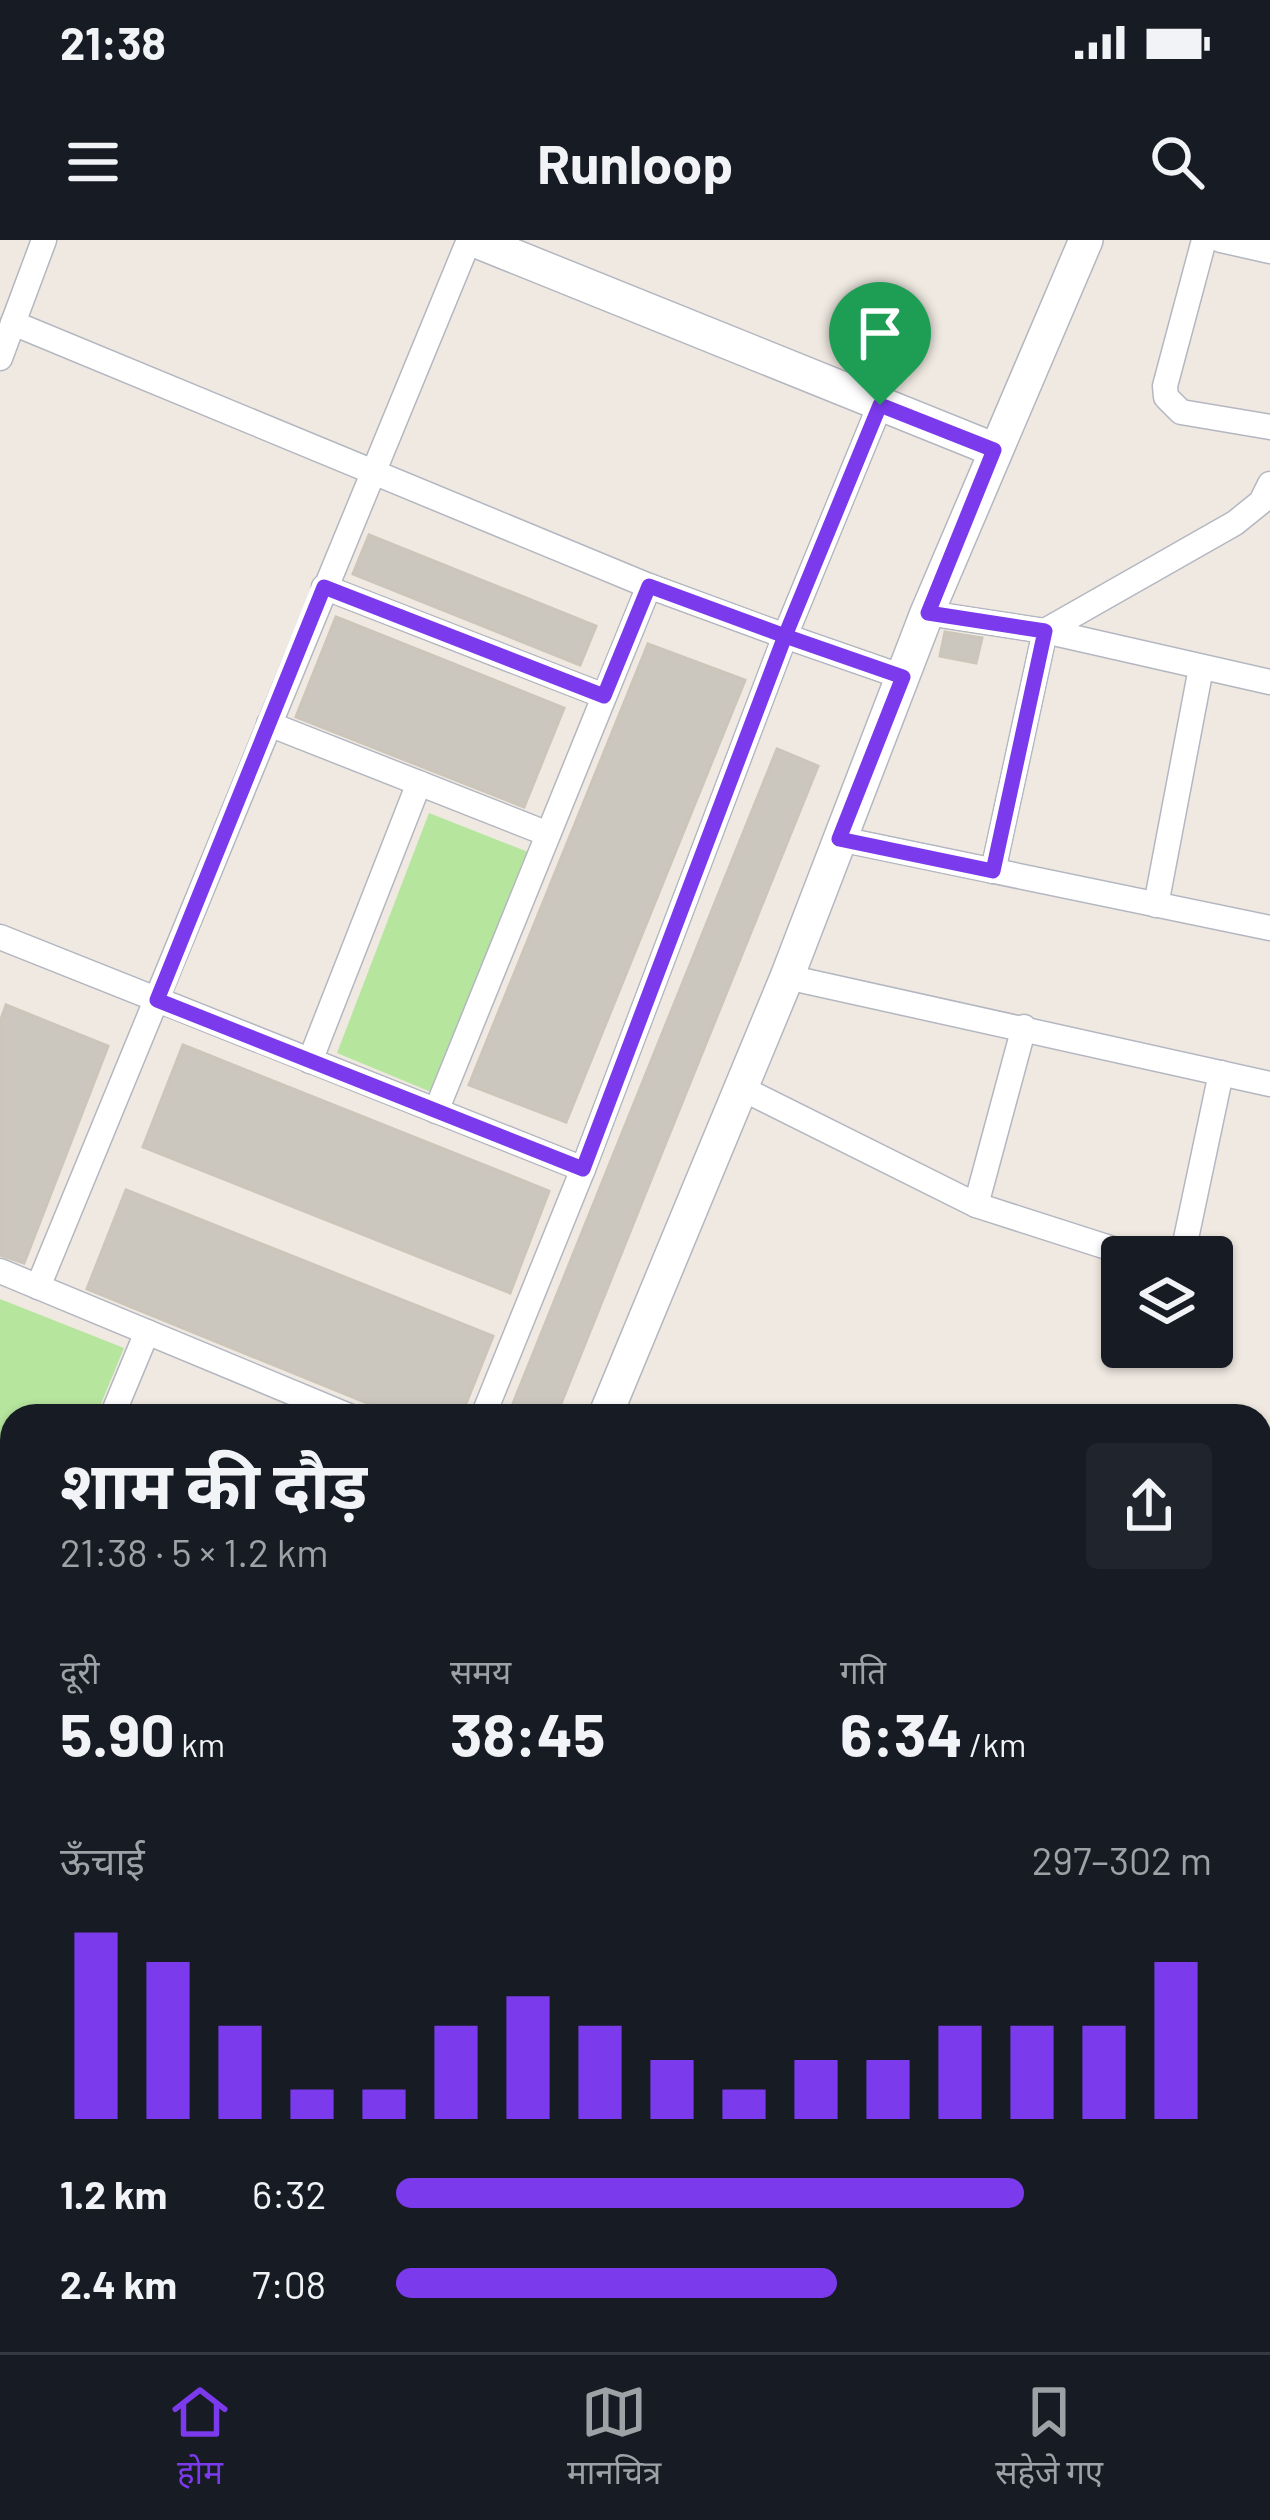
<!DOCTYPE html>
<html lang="hi">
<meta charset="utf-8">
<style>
:root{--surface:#171b24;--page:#20242c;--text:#f1f3f6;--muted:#9ea1a6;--line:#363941;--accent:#7c3aed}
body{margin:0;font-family:Barlow,"Noto Sans Devanagari",sans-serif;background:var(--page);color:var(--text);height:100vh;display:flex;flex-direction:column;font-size:45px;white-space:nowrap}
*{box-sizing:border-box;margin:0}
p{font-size:39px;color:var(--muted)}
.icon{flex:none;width:66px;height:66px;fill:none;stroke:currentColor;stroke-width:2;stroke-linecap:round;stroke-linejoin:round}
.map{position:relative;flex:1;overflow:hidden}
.sheet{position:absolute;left:0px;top:1164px;width:1272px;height:948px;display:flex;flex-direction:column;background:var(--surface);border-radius:36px 36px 0 0;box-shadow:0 3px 9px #0004}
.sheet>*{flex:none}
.buttons{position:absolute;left:1101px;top:996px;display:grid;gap:24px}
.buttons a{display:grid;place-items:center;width:132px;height:132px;border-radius:12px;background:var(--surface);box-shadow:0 3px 9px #0004;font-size:60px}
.pin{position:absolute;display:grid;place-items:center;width:102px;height:102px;color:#fff;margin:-123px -51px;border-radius:50% 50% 50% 0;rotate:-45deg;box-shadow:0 0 12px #0007}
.pin .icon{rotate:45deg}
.round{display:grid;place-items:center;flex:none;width:126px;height:126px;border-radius:12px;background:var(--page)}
.headline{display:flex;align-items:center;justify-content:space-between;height:204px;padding:0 60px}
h1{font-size:66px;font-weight:700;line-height:90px}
.metrics{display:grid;grid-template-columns:repeat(3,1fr);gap:18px;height:204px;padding:12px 60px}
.metrics div{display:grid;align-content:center}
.metrics b{font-size:60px;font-weight:700}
.metrics small{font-size:33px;font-weight:400}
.metrics p{font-size:33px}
.chart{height:336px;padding:24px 60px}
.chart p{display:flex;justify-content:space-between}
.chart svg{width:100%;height:216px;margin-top:12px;stroke:var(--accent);stroke-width:6}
ul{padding:0 60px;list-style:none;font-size:39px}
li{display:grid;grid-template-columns:192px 144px 1fr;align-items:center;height:90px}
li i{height:30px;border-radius:15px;background:var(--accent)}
.status{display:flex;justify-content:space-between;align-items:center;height:84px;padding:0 60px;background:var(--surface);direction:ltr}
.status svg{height:33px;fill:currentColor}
header{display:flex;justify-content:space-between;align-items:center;height:156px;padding:0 60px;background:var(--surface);font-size:54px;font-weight:700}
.menu{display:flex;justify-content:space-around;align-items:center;height:168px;border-top:3px solid var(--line);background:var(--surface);font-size:33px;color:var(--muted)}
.menu a{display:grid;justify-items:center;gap:6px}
.menu .active{color:var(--accent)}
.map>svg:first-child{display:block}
.green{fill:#b6e59e}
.building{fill:#cbc7bf;stroke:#cbc5ba;stroke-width:3}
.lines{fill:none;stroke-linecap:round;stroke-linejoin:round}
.street-casing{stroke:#b4b7c1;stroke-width:27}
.secondary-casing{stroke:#b4b7c1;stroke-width:36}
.highway-casing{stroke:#c9c9c9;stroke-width:45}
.street{stroke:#fff;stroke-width:24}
.secondary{stroke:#fff;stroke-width:33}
.highway{stroke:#ffa35c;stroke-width:42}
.route-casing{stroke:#fff;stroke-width:24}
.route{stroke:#7c3aed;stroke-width:15}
</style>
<div class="status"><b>21:38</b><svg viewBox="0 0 49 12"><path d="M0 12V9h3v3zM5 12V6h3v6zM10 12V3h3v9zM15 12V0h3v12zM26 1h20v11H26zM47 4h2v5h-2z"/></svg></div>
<header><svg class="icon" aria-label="menu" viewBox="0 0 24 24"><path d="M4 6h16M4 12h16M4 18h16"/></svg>Runloop<svg class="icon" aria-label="search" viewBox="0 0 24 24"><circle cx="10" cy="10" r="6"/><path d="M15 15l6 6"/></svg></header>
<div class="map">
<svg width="1270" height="2112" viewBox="0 0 1270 2112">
<rect width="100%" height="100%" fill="#efe9e1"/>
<g class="green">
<polygon points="429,573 528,612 431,852 337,813"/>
<polygon points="0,1059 124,1108 96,1176 12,1176 12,1341 0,1336"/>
</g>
<g class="building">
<polygon points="369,295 596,386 580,425 353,334"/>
<polygon points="336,377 564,468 524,567 296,477"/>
<polygon points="945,392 982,398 976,423 940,416"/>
<polygon points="648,404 745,440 566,882 469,845"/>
<polygon points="777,509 818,526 648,947 556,1176 508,1176"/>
<polygon points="6,765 108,806 24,1023 0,1015 0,782"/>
<polygon points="183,805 549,951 510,1053 143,907"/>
<polygon points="126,950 493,1096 461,1176 399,1176 87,1049"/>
</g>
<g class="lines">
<g class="street-casing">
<g id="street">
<polyline points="1204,0 1165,146 1166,157 1181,172 1270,187"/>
<polyline points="1221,0 1270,11"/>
<polyline points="0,118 44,0"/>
<polyline points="880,165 785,396 903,437"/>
<polyline points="324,347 604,456"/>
<polyline points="927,373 1045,391 1270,442"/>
<polyline points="269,484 548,594"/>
<polyline points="840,599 1270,688"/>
<polyline points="993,631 1045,391 1235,283 1261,262 1270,244"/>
<polyline points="1156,665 1201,428"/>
<polyline points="0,697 583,929 785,396 649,346 13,83"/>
<polyline points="787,737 1270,844"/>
<polyline points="310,821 419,543"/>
<polyline points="741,848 976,965 1138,1017"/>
<polyline points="436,871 649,346"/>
<polyline points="976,965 1024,787"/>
<polyline points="1175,1017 1184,1008 1221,833"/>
<polyline points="0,1031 349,1176"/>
<polyline points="38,1047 469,0"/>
<polyline points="112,1176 147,1092"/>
<polyline points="483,1176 583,929"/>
<polyline points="0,1357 12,1362"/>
<polyline points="0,1562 12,1567"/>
<polyline points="0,2066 12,2017"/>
<polyline points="291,2100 320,2112"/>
<polyline points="679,2100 708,2112"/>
<polyline points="390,2112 414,2100"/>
</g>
</g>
<g class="secondary-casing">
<g id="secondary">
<polyline points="474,0 995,210"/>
<polyline points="605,1176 787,737 927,373 1086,0"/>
<polyline points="0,1730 12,1734"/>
<polyline points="0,1826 12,1830"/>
</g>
</g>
<g class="highway-casing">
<g id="highway">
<polyline points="0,1760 12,1764"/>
<polyline points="0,1796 12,1800"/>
<polyline points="787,2100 814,2112"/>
<polyline points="877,2100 902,2112"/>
</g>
</g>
<use href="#street" class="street"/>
<use href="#secondary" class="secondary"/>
<use href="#highway" class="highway"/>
</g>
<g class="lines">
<g class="route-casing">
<polyline id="route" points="880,165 785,396 649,346 604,456 324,347 157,760 583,929 785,396 903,437 839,599 993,631 1045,391 928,373 994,210 880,165"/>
</g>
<use href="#route" class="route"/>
</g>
</svg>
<div class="buttons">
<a><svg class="icon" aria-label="layers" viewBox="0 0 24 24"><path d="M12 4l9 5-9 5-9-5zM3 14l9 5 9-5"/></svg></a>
</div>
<div class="pin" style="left:880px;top:165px;background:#1e9e55"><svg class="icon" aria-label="arrive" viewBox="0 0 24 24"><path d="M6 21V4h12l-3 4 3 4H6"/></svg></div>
<section class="sheet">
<div class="headline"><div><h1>शाम की दौड़</h1><p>21:38 · 5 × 1.2 km</p></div><a class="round"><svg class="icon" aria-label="share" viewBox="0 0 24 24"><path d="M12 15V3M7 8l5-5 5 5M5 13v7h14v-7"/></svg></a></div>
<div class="metrics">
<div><p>दूरी</p><b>5.90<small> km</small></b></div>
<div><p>समय</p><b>38:45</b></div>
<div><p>गति</p><b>6:34<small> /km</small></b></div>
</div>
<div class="chart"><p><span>ऊँचाई</span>297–302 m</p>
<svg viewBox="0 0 160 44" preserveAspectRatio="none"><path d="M5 44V6M15 44V12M25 44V25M35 44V38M45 44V38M55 44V25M65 44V19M75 44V25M85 44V32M95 44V38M105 44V32M115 44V32M125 44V25M135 44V25M145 44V25M155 44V12"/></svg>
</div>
<ul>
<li><b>1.2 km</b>6:32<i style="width:77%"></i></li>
<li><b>2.4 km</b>7:08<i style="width:54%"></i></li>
</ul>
</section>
</div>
<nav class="menu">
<a class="active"><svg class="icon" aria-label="home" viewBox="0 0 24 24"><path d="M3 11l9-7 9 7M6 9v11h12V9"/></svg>होम</a>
<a><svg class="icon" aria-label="map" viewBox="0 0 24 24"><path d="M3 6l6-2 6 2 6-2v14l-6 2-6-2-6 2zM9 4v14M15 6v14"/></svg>मानचित्र</a>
<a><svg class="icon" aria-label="saved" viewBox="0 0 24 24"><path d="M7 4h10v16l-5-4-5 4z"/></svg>सहेजे गए</a>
</nav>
